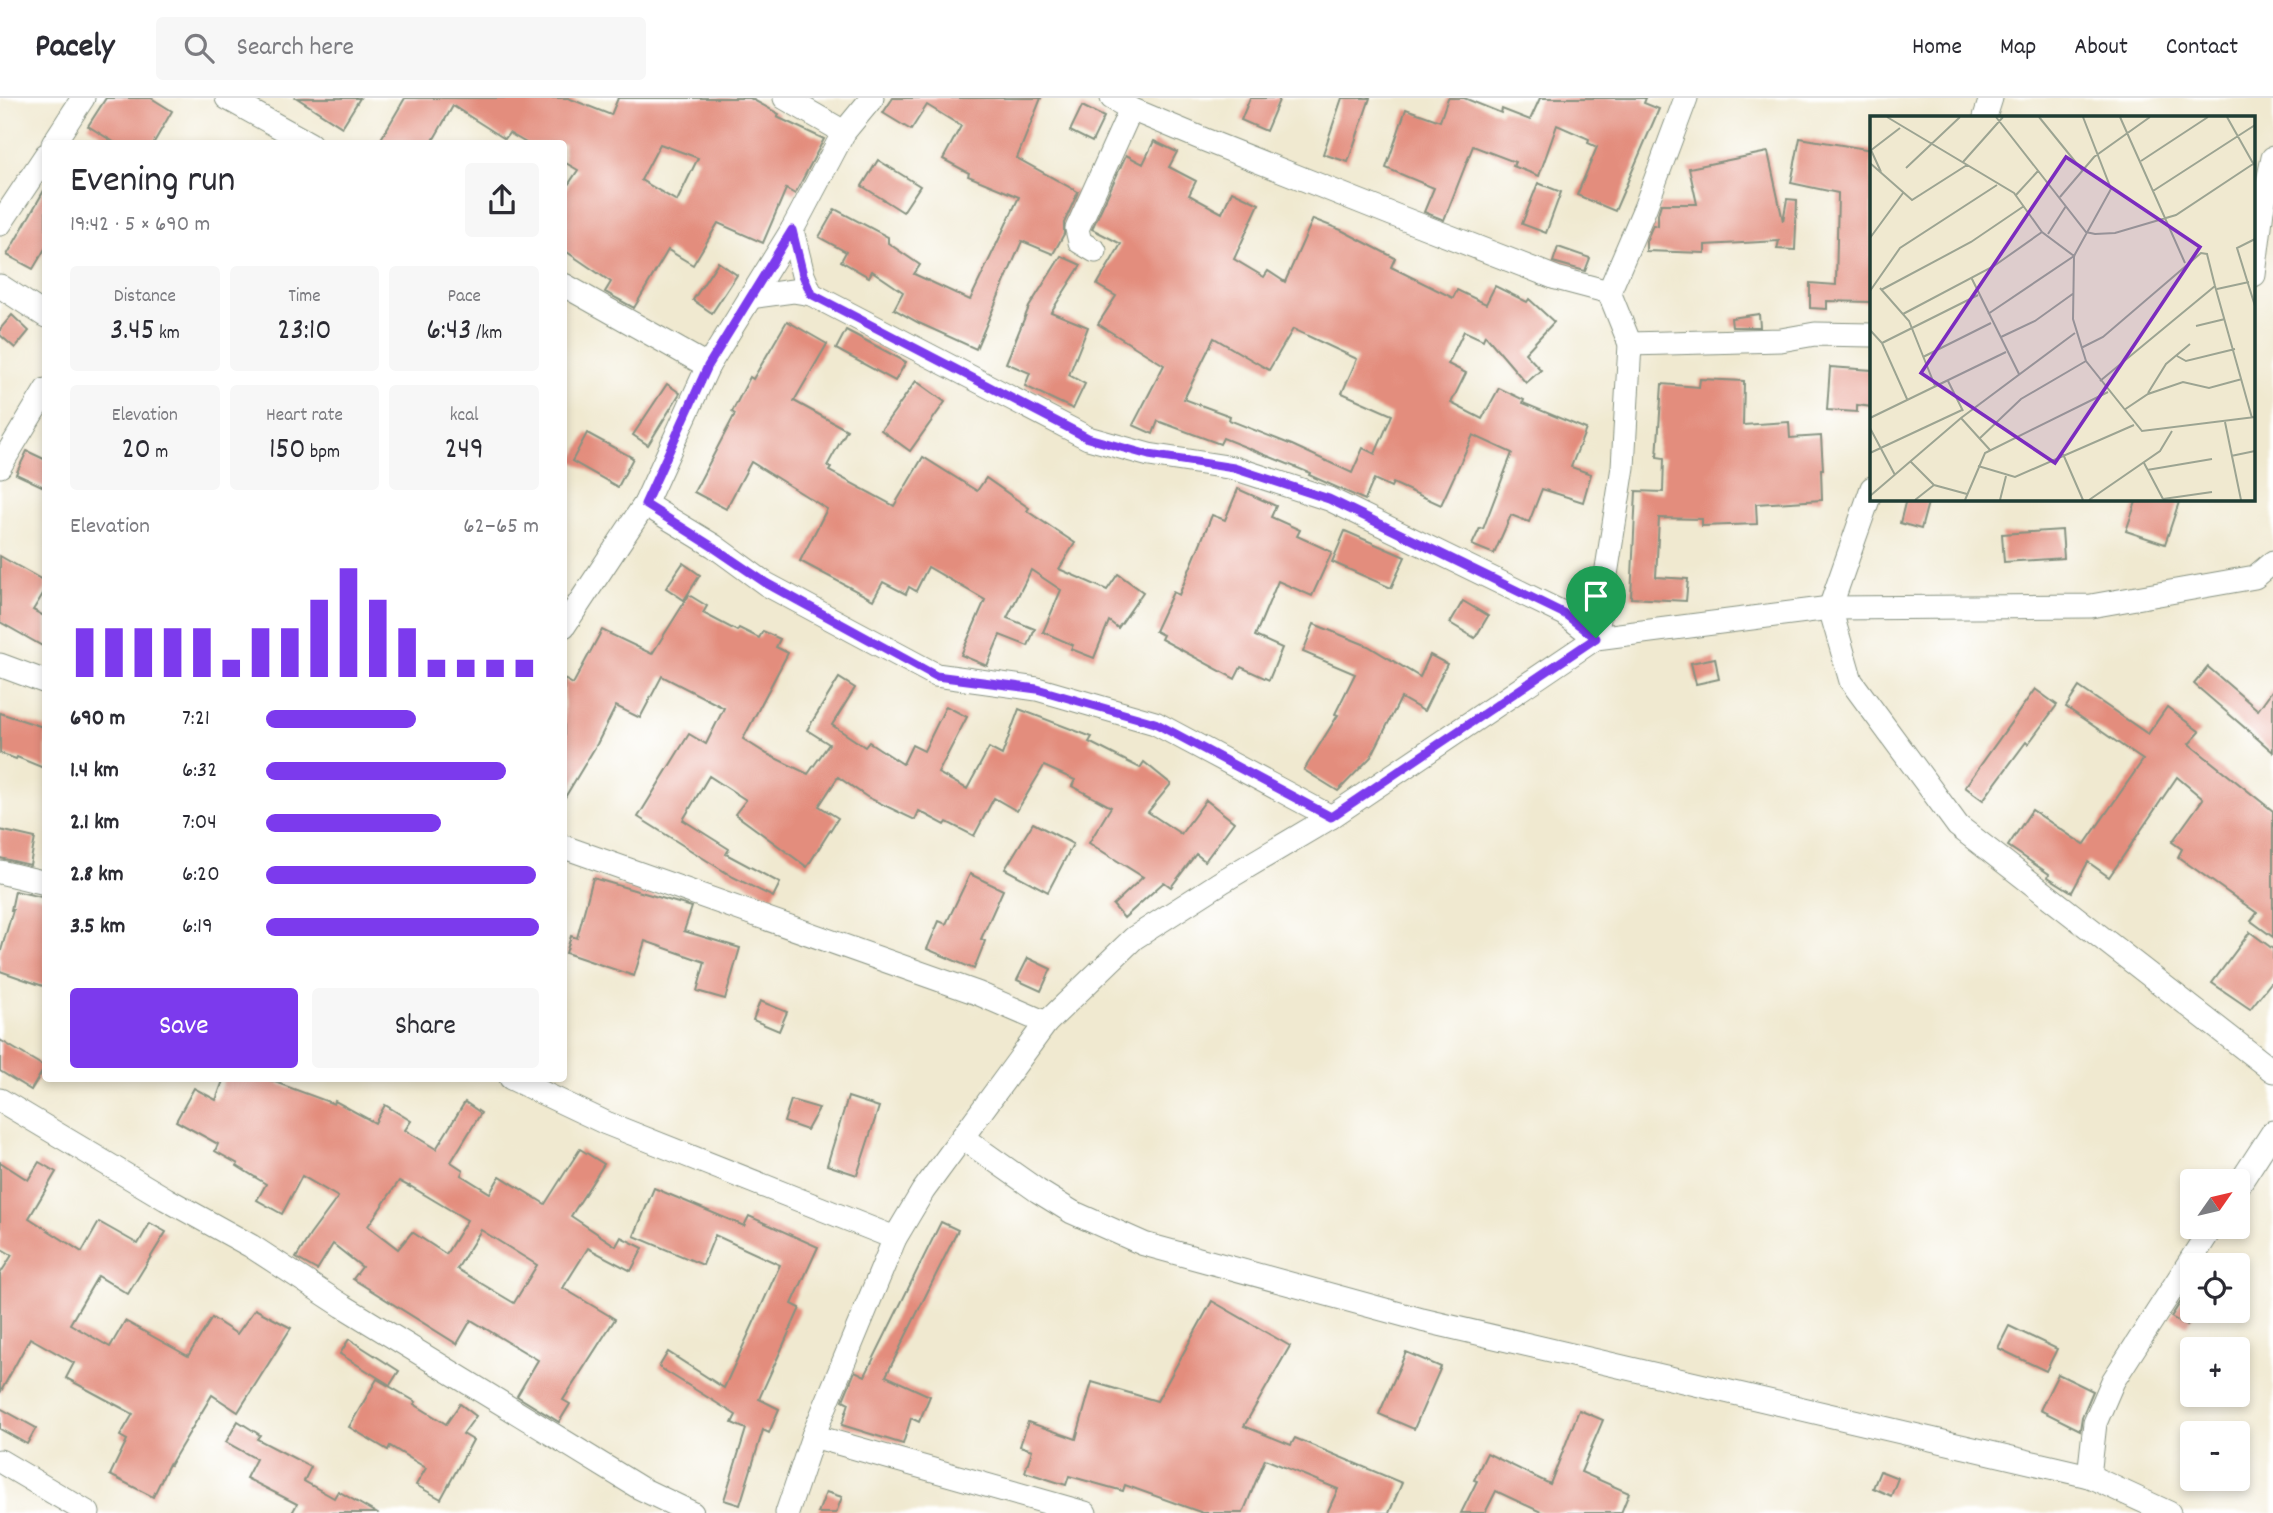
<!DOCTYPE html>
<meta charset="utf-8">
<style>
:root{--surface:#fff;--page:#f7f7f7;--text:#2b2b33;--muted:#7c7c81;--line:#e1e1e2;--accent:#7c3aed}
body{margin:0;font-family:Dekko,sans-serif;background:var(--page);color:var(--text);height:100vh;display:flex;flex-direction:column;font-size:26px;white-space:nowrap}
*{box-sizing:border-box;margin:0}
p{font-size:23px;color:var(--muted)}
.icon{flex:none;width:38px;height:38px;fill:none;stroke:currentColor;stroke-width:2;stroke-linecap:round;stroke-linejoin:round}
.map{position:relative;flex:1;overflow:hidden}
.sheet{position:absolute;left:42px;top:42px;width:525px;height:942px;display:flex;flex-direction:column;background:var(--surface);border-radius:7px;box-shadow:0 4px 10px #0003}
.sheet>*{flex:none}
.needle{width:46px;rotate:56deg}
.fabs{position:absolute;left:2180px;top:1071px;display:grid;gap:14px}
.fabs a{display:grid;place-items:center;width:70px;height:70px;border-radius:7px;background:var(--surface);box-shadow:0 4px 10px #0003;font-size:35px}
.pin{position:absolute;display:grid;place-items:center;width:60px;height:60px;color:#fff;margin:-72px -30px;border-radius:50% 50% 50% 0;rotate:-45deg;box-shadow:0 0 7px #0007}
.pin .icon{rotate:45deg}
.round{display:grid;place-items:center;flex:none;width:74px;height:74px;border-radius:7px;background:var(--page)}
.headline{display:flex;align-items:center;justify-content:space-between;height:119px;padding:0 28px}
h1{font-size:38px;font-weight:600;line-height:52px}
.figures{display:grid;grid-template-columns:repeat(3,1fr);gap:10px;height:119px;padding:7px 28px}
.figures div{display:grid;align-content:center;border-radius:7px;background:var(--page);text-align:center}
.figures b{font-size:30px;font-weight:600}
.figures small{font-size:19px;font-weight:400}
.figures p{font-size:19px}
.chart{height:196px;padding:14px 28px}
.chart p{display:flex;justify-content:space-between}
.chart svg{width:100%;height:126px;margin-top:7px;stroke:var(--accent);stroke-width:6}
.primary-button{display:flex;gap:14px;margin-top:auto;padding:14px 28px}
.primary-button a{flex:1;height:80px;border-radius:7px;background:var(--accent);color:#fff;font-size:28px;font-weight:600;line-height:80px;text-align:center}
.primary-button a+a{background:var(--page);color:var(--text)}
ul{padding:0 28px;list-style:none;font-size:23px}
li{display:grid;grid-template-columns:112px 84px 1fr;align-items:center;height:52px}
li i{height:18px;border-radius:9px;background:var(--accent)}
header{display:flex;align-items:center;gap:42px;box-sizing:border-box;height:98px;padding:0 35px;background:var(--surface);border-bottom:2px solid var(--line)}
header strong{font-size:33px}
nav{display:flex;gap:38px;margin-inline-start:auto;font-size:24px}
.search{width:490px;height:63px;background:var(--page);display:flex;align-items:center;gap:18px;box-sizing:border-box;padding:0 24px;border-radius:7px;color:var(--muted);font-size:26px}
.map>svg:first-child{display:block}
.building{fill:#e38d7d;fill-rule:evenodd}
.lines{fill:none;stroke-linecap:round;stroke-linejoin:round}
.street-casing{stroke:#889382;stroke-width:25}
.street{stroke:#fff;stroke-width:23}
.route-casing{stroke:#fff;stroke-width:14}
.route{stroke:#7c3aed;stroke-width:9}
.inset-road{fill:none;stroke:#9ca492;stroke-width:2}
.view{fill:#7b2cbf;fill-opacity:0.15;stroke:#7b2cbf;stroke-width:3.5}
.inset-edge{fill:none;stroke:#1f3d34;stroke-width:3.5}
</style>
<header>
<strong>Pacely</strong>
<div class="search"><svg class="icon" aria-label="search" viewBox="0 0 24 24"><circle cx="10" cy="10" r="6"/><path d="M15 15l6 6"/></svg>Search here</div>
<nav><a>Home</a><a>Map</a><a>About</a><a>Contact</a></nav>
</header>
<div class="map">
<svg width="2273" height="1415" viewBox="0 0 2273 1415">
<rect width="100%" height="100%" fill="#fff"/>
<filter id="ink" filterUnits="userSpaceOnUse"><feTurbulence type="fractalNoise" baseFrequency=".0143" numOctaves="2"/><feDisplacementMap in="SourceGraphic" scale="14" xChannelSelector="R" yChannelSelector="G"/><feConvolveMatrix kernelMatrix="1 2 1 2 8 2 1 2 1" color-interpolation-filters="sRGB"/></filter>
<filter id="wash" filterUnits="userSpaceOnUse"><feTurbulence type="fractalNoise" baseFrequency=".00686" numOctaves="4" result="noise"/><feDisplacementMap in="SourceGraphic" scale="28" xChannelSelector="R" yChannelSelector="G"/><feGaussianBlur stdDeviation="1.57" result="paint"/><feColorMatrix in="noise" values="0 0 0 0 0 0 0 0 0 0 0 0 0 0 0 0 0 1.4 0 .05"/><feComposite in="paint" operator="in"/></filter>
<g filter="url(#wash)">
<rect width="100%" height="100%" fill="#f0e9d0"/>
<g id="blocks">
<g class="building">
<polygon points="106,0 151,0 172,13 153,46 117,46 88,28"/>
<polygon points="297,0 360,0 342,29"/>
<path d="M405,0h163l43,17 7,-17h132l29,16 -2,3 47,22 -29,55 -9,-5 -23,54 -45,-20 -25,42 -25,-15 -34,58 -29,-16 6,-10 -47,-32v-59l14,-21 -14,-8v-18h-36l-19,-11 -4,6 -52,-33 -22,38h-53zM660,46l38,14 -21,43 -36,-21z"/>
<polygon points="893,0 1041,0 1017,60 1078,94 1064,125 1064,136 1053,156 1022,143 976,251 919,225 894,211 903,194 872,173 869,179 841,163 846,154 819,139 835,111 888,139 888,145 920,167 914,176 970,202 1019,99 968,78 969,75 943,61 961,28 927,7 911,32 883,15"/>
<polygon points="1250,0 1280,0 1266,33 1241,22"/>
<polygon points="1342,0 1370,0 1348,64 1323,56"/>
<polygon points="1448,0 1464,0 1501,15 1502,11 1530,22 1540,0 1646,0 1644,5 1659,11 1615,113 1577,97 1597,49 1588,45 1589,41 1557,27 1539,78 1513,68 1515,64 1473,48 1444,122 1424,114 1434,90 1386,70 1406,11 1440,23"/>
<polygon points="1082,8 1104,19 1092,44 1070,33"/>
<polygon points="1800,40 1872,52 1871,204 1827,203 1827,211 1810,210 1810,185 1836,187 1838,95 1791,85"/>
<path d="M1154,43l23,11 -8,15 27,14 -7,14 33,18 10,-22 27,13 -25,55 30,18 4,-6 17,11 28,-63 28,11 54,28 -4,9 62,31 4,-8 29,14 9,-18 32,16 2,-3 25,23 -29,31 16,17 -15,13 -41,-48 -2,5 -19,-9 -16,33 18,9 -15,30 31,16 17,-31 25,12 -1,3 63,26 -15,38 20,7 -8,28 -41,-13 -13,33 -18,-7 -17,39 -22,-9 8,-17 3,1 29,-76 -39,-18 -32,70 -48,-22 -2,4 -17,-8 -9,21 -56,-25 1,-2 -87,-35 -3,6 -62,-23 -5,13 -20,-9 31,-60 -66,-41 18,-28 -19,-11 24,-41 -29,-15 34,-74 17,9zM1293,231l64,30 -15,34 50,22 -17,39 -12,-6 -11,25 -60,-28 -63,-25 1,-4 -46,-17 30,-61 55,32z"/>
<polygon points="1768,54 1783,123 1787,101 1797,102 1795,152 1777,151 1779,143 1705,147 1705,155 1646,153 1646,143 1653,127 1658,128 1658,116 1661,106 1697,106 1689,70"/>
<polygon points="878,62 920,88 903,114 862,88"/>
<polygon points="1538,85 1561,94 1546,135 1522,126"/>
<polygon points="46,89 46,149 33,171 7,157"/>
<polygon points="1558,149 1590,160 1585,173 1553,164"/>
<polygon points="1061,158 1081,167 1051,214 1088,229 1069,277 1085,286 1073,311 1025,288 1030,275 1006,265 1029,209"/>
<polygon points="718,164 737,177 712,215 693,202"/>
<polygon points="1759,216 1760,229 1732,229 1731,220"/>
<polygon points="12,217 29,233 15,250 0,237 0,231"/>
<polygon points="787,223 827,246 794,303 847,332 827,368 831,370 829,373 894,408 923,359 977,393 986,380 1029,410 1027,413 1075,445 1059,471 1107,492 1118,476 1143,494 1118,530 1109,523 1094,560 1071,551 1073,547 1043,534 1061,492 1031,472 1007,520 1035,531 1028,548 1000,537 987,568 961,557 985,502 928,469 916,493 909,489 906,496 883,484 873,502 800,463 827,411 751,364 726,411 694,394 735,316 732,314 750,279 753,281"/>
<polygon points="846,232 906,264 895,283 836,251"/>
<polygon points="1830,269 1872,272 1872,309 1857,307 1857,314 1827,312"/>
<polygon points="1700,281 1744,283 1743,327 1789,324 1790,340 1821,338 1823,371 1821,371 1822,402 1756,406 1757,426 1702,428 1702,421 1659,420 1656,479 1688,481 1686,503 1631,500 1636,393 1663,394 1664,360 1657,359 1662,286 1699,289"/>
<polygon points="916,283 945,304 910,353 881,332"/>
<polygon points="667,286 680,295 648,347 633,337"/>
<polygon points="587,335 633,360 618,389 572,363"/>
<polygon points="27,353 46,362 46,390 16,376"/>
<polygon points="1238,391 1276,408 1271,419 1300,432 1297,438 1332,454 1312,498 1278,483 1255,538 1282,550 1269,582 1241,569 1235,581 1161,541 1163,537 1155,533 1173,494 1179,497 1212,417 1225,422"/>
<polygon points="1906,401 1929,401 1921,431 1900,425"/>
<polygon points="2137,401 2180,401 2165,446 2126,433"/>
<polygon points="2062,432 2064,460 2004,464 2002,436"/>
<polygon points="1345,433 1405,459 1391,490 1332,464"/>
<polygon points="0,458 46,484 46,491 33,512 46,519 46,550 0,524"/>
<polygon points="683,465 700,477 684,502 666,490"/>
<polygon points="689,497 707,508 703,515 737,533 739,530 759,540 763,533 780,541 776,549 788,555 743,641 767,656 808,676 829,646 807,632 839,580 855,590 832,627 865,649 869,644 903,666 912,647 924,653 946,608 967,619 938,675 967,691 989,650 1002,657 1019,611 1092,639 1089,644 1140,670 1144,664 1171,686 1148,714 1181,736 1206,702 1234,724 1205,763 1196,756 1171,789 1164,784 1124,820 1113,807 1143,779 1089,745 1111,709 1072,688 1075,682 1044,668 1017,713 994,700 974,738 947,724 945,727 919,713 915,722 867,699 838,679 819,708 838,720 807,769 735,716 746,702 709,678 683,722 729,751 726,756 780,785 773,799 733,779 638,719 689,636 706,646 724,610 662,578 640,620 616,608 597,646 564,701 564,581 573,586 602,532 652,556"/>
<polygon points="1463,503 1488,518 1475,540 1450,525"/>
<polygon points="1314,526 1368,548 1420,579 1430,557 1447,566 1424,613 1401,600 1371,659 1338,693 1304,672 1338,617 1335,616 1355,576 1303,554"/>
<polygon points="1715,560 1719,581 1696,586 1691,565"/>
<polygon points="2208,569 2258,612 2273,591 2273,654 2194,586"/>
<polygon points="2079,589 2148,636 2167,609 2200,634 2189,646 2273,713 2273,839 2251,823 2257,815 2178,759 2182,751 2172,744 2203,701 2177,679 2109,779 2088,764 2072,794 2048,779 2049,776 2008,748 2032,712 2084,747 2143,662 2066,609"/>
<polygon points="2035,591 2057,607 2028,646 2026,644 1983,702 1965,689"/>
<polygon points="0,615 46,630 46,671 17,659 16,661 0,655"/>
<polygon points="1033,725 1073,746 1048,794 1005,771"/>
<polygon points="0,732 35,740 30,767 0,760"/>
<polygon points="970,776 1003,792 981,841 985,843 974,871 927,851 939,823 946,826"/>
<polygon points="593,780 692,809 684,833 740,850 725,901 697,893 705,864 645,843 634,878 566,855 571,838 577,840"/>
<polygon points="15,793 46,800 46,889 0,873 0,856 13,812 11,812"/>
<polygon points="2250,834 2273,851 2273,882 2250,911 2212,885"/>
<polygon points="1028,860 1051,871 1041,893 1017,882"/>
<polygon points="760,903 787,914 779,933 753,922"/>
<polygon points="0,942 45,969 31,992 0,973"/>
<path d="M224,980h40l70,26 1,-3 40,22 10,-18 26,16 -6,9 31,19 29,-47 16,11 -30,49 12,8 -2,5 29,18 10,-17 45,28 35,-55 24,15 -33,52 45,30 5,-9 22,11 -12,23 -43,-23 -25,40 52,31 -52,81 7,4 -11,18 -42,-26 21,-36 -67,-40 -14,24 -104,-65 9,-12 -29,-23 -16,26 -21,-12 14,-23 28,-38 -36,-21 -20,38 -25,-14 9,-16 -29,-18 1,-2 -23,-13 3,-7 -42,-23 18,-33 22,12zM399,1083l11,6v-1l57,34 -21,34 -34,-22 -14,17 -30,-23zM481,1132l56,35 -23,38 -57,-34z"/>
<polygon points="848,999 879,1009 857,1077 827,1067"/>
<polygon points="791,1002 819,1010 807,1032 784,1024"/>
<polygon points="0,1064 28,1082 39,1064 56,1074 29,1120 82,1154 99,1124 138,1146 150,1125 166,1134 128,1196 98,1178 70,1226 110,1249 125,1223 188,1258 212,1220 237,1236 255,1211 291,1230 238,1314 212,1297 170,1367 169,1366 153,1399 110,1377 127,1342 120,1338 133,1316 66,1280 74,1265 30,1240 0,1295 0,1176 12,1157 0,1150"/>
<polygon points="654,1090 744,1128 749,1118 818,1149 792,1206 800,1210 759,1301 779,1311 769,1335 763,1332 740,1407 724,1402 746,1331 732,1325 736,1317 659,1269 668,1254 724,1290 780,1167 715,1137 703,1167 634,1138"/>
<polygon points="941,1124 958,1132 886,1278 930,1298 919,1324 911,1320 903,1346 842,1327 849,1305 843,1302 855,1273 865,1278"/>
<polygon points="2193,1185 2193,1219 2187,1228 2171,1219"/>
<polygon points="1212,1203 1290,1248 1244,1328 1291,1347 1295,1340 1402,1385 1389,1415 1327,1415 1338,1391 1265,1361 1243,1415 1203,1415 1125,1387 1123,1393 1069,1378 1066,1387 1025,1374 1032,1352 1020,1348 1028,1324 1076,1341 1092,1284 1157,1303"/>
<polygon points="2009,1228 2057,1251 2046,1273 1998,1250"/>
<polygon points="349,1241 399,1273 390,1287 340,1256"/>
<polygon points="1406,1254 1441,1269 1414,1331 1379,1316"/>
<polygon points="2058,1276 2093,1293 2082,1319 2080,1332 2040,1312"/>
<polygon points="377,1281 416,1304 414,1306 446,1326 460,1306 476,1318 463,1336 473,1342 441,1401 416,1387 426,1370 390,1348 388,1352 349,1329"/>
<polygon points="0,1310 36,1330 27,1346 0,1331"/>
<polygon points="1579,1312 1603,1322 1581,1374 1629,1395 1621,1415 1543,1415 1496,1393 1485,1415 1461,1415 1477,1383 1474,1382 1487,1355 1550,1386"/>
<polygon points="238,1323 260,1337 257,1341 311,1369 304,1383 334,1400 338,1393 376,1415 292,1415 297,1406 246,1380 256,1361 226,1344"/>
<polygon points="1880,1373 1898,1380 1891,1398 1873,1390"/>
<polygon points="826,1394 842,1399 836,1415 818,1415"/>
</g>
</g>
</g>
<g filter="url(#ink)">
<use href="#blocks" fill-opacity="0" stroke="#889382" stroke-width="2"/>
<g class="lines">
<g class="street-casing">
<g id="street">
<polyline points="227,0 310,46"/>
<polyline points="785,0 844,34"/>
<polyline points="1112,0 1131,11 1205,42 1399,119 1556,180 1609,194"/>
<polyline points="1985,19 1991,0"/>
<polyline points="53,46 83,0"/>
<polyline points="0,126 46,57"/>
<polyline points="792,132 803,177 811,196"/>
<polyline points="1095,153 1080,144 1077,131 1131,11"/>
<polyline points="2254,177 2262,112 2273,60"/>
<polyline points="564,187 708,268"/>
<polyline points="0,188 46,218"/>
<polyline points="750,199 793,193 811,196 1088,340 1149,357 1234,370 1329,401 1565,516 1596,540 1623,369 1630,246 1609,194 1645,110 1686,0"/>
<polyline points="1630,246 1781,242 1815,236 1872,237"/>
<polyline points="0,368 46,292"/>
<polyline points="1872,390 1830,510 1851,583 1958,728 2273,973"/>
<polyline points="645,406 714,448 766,486 936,577 1037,591 1155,625 1331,719"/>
<polyline points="564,528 645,406 708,268 792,132 844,34 872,0"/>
<polyline points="0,567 46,584"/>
<polyline points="564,749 977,895 1046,925"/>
<polyline points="0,774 46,785"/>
<polyline points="511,980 606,1025 895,1140"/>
<polyline points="0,1002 166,1101 251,1148 343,1208 640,1390 692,1415"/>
<polyline points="963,1040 1038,1093 1072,1114 1144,1146 1422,1222 2089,1378 2169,1415"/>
<polyline points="2238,1088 2273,1034"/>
<polyline points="813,1338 1085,1415"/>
<polyline points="0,1363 88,1415"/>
<polyline points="2089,1378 2095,1325 2113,1283 2212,1129"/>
<polyline points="787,1415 813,1338 895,1140 923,1093 1046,925 1134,840 1223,783 1331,719 1596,540 1830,510 2091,508 2255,479 2273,464"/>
</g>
</g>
<use href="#street" class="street"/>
</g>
</g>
<g class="lines" filter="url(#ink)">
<g class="route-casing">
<polygon id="route" points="792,132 803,177 811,196 1088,340 1149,357 1234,370 1329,401 1565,516 1596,540 1331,719 1155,625 1037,591 936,578 766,485 713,449 645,406 708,268"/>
</g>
<use href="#route" class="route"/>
</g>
<g transform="translate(1870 18)">
<rect width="385" height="385" fill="#f0e9d0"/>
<path class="inset-road" d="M17,1l127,76 28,39 32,24 -86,58M126,1l90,115 9,2 20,-1 61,-18 77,-51M169,1l43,53M213,1l28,72 -37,67 -1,63 13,42 56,70 113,-14M250,1l65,146M357,1l27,48M1,34l10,22M0,35l30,-23M271,45l67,-44M93,46l40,-45M0,47l42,37 55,-35M36,52l54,-51M283,75l102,-66M146,79l22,-24M190,81l34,-40 56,-40M178,118l18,-28M0,122l33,-45M385,123l-18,9 18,58M101,161l48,97M10,172l29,33 26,65M347,173l32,-7M11,174l90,-48 53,-36M0,175l30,-43 97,-63M33,198l91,-48 48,-34M326,210l29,-7M0,214l12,13 25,56M131,221l34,-16 39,-28M12,227l96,-48M211,232l22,-11 98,-84 6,1 8,32M307,240l9,5 49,-12M53,241l68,-34M78,265l15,30M230,265l115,-95 37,132M278,277l18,-29 24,-20M254,294l24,-16 35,-12 26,6 33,-9M0,302l136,-66M91,302l29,32M355,306l16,78M0,312l25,47M109,323l42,-40 65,-38M0,337l92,-43M193,338l20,46M361,340l24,-5M41,346l23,23 33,9M274,347l19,36M108,350l37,11 119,-52M277,354l65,-11M0,380l91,-78 114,-85M293,383l49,-7M45,384l19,-15M95,384l20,-47 123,-61M130,384l6,-24M219,384l71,-49 12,-20"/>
<path class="view" d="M196,41l134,90 -145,216 -134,-90z"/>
<rect width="385" height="385" class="inset-edge"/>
</g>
</svg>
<div class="fabs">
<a><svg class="needle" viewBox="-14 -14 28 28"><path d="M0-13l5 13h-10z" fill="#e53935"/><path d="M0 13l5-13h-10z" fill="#7c7c81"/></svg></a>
<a><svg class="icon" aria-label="locate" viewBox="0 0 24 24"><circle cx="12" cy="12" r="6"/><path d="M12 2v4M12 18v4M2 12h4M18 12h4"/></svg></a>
<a>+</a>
<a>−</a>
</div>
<div class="pin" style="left:1596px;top:540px;background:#1e9e55"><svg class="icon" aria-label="arrive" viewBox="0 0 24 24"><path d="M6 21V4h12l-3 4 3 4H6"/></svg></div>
<section class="sheet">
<div class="headline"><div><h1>Evening run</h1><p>19:42 · 5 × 690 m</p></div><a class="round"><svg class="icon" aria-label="share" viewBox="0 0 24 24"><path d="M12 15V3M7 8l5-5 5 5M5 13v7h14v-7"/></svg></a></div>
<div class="figures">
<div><p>Distance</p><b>3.45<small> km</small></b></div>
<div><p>Time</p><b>23:10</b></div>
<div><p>Pace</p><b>6:43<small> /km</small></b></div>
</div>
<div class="figures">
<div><p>Elevation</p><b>20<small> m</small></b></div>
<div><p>Heart rate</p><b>150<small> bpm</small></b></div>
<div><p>kcal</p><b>249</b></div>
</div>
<div class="chart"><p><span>Elevation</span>62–65 m</p>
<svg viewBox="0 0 160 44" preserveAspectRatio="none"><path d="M5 44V27M15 44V27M25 44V27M35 44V27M45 44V27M55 44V38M65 44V27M75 44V27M85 44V17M95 44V6M105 44V17M115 44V27M125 44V38M135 44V38M145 44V38M155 44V38"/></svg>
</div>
<ul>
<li><b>690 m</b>7:21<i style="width:55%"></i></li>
<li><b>1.4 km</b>6:32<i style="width:88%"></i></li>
<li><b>2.1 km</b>7:04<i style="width:64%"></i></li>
<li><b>2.8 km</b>6:20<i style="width:99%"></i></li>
<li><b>3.5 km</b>6:19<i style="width:100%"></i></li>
</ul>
<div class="primary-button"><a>Save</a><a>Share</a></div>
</section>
</div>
